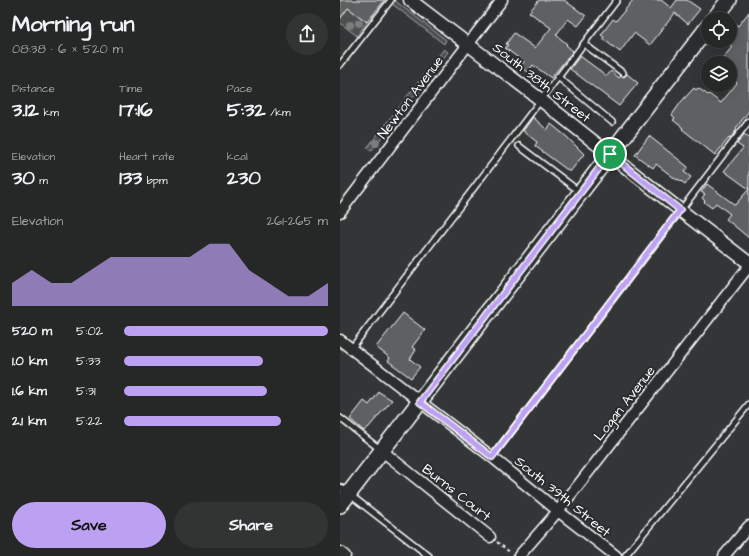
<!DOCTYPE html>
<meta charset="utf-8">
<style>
:root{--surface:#262828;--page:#323434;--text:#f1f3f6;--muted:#a4a6a8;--line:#424445;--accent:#bca0f2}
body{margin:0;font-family:"Architects Daughter",sans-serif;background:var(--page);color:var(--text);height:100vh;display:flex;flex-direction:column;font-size:15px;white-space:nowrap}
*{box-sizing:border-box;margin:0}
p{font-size:13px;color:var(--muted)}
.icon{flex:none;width:22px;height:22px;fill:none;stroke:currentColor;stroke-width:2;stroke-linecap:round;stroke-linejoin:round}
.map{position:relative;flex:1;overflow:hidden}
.drawer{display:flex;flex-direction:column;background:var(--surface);width:340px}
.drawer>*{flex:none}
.buttons{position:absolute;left:361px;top:12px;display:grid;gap:8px}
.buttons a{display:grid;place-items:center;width:36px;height:36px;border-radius:50%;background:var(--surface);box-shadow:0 2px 10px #0003,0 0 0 1px var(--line);font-size:20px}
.pin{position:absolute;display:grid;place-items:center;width:34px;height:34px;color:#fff;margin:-17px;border:2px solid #fff;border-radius:50%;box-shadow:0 1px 4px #0007}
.round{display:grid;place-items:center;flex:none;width:42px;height:42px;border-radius:21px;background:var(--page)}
.overview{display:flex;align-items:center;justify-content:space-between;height:68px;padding:0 12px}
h1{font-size:22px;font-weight:700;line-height:30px}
.stats{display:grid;grid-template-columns:repeat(3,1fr);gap:6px;height:68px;padding:4px 12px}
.stats div{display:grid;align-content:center}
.stats b{font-size:20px;font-weight:700}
.stats small{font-size:11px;font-weight:400}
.stats p{font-size:11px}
.chart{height:112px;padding:8px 12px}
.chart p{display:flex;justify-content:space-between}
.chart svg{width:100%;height:72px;margin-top:4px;fill:var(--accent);opacity:.7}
.action{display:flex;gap:8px;margin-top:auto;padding:8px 12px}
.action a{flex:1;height:46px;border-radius:24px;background:var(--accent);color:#111;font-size:16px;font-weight:700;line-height:46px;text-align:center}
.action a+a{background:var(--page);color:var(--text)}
ul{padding:0 12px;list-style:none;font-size:13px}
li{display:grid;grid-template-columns:64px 48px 1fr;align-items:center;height:30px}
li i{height:10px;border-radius:5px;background:var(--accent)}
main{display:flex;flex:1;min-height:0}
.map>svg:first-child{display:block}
.green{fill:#4c4f50;stroke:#a6a7a8}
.building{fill:#5f6162;stroke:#fff}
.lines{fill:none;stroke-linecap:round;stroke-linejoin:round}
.service-casing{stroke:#fff;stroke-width:8}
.minor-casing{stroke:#fff;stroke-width:13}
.tertiary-casing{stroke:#fff;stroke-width:15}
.primary-casing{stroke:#fff;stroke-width:18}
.path{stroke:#fff;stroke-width:2;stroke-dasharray:3 3;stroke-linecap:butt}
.service{stroke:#2a2d2e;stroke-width:5}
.minor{stroke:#2a2d2e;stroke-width:10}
.tertiary{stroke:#2a2d2e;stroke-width:12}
.primary{stroke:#2a2d2e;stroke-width:15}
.tree{fill:#7c7e7e}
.route-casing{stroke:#fff;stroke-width:8}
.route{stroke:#bca0f2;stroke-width:5}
.labels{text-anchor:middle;stroke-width:4;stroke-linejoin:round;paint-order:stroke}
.street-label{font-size:14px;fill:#fff;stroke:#2a2d2e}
</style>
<main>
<section class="drawer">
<div class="overview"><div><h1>Morning run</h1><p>08:38 · 6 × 520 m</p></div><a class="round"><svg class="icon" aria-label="share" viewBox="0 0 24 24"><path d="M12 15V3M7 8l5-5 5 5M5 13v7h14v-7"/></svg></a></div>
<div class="stats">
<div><p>Distance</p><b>3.12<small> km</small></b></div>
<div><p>Time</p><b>17:16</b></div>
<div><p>Pace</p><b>5:32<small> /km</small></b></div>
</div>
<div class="stats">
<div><p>Elevation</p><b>30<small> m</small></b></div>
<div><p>Heart rate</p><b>133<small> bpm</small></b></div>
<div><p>kcal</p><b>230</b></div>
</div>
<div class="chart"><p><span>Elevation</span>261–265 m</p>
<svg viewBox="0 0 160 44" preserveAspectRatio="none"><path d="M0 44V30L10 22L20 30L30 30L40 22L50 14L60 14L70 14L80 14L90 14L100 6L110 6L120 22L130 30L140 38L150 38L160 30V44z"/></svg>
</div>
<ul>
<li><b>520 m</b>5:02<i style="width:100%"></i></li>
<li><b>1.0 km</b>5:33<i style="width:68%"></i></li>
<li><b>1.6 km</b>5:31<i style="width:70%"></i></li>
<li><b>2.1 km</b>5:22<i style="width:77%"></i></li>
</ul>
<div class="action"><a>Save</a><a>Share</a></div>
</section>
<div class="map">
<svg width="409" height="556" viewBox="0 0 409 556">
<rect width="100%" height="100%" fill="#333536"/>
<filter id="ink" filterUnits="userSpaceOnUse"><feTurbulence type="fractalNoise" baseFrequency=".025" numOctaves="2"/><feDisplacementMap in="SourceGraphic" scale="8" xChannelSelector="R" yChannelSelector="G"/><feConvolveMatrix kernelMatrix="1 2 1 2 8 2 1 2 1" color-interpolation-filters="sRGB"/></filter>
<g filter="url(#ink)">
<g class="green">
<polygon points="47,0 54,0 106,40 104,44"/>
<polygon points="20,3 34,14 32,17 18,6 13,11 27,22 17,36 0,23 0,8"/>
<polygon points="104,49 108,52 31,151 27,148"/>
</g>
<g class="building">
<polygon points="0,0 45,0 27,22 8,8 0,19"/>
<polygon points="199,0 224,0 246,16 238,26 228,19 216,35 227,44 226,45 233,51 211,78 193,65 188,72 180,66 184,62 165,48 168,45 166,44 174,33 195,48 211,28 189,12"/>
<polygon points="293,0 321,0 331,8 337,0 347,0 360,9 348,24 335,13 310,45 294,33 280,52 263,39 264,37 261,35 273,19 276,21"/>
<polygon points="409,12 409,111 396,128 397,129 390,139 389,138 375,155 342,129 343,128 333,120 335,118 332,115 341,102 354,88 356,90 358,88 368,95 369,94 381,103 397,83 390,77 390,63 379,63 392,47 390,45 390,32 396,24 398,26"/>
<polygon points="240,56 267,76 271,71 279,78 281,76 285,76 287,74 298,83 279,106 230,69"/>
<polygon points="193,117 207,130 211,124 227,137 244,154 230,172 195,146 197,142 183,131"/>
<polygon points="404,134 409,138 409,238 386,219 390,214 376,203 372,208 364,202 365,201 362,198 365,194 361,192 367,184 395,205 409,189 384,171 403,148 397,144"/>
<polygon points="309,136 348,167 344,172 351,177 345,184 338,179 337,180 316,164 313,168 295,155"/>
<polygon points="63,313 85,330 72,347 76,350 70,359 80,367 71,378 48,361 50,358 36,347"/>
<polygon points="39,392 52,400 28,428 27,428 24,431 10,419 24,401 29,405"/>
</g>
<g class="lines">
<g class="service-casing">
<g id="service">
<polyline points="244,44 283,73"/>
<polyline points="0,65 51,0"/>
<polyline points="218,77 272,122"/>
<polyline points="179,146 240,192"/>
<polyline points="11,349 277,0"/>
<polyline points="0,418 41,450"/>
<polyline points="152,457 409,121"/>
<polyline points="0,487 89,556"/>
<polyline points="285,556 409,404"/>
</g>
</g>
<g class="minor-casing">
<g id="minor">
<polyline points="0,212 162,0"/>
<polyline points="0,340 152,457 218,511 276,556"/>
<polyline points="41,450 150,537"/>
<polyline points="0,552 5,556"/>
<polyline points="179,556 218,511 409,266"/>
<polyline points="384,556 409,526"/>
</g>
</g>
<g class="tertiary-casing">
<polyline id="tertiary" points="70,0 201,100 340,210 409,263"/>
</g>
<g class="primary-casing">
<g id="primary">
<polyline points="374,19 389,0"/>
<polyline points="0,505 368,27"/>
</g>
</g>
<polyline class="path" points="157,542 171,553"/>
<use href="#service" class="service"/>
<use href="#minor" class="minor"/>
<use href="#tertiary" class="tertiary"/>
<use href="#primary" class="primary"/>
</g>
<g class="tree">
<circle cx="19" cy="23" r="4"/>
<circle cx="10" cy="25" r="4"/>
<circle cx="89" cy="74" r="4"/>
<circle cx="76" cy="90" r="4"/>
<circle cx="36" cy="143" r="4"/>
</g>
</g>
<g class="lines" filter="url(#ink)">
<g class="route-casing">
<polygon id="route" points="270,154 340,210 152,457 80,402"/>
</g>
<use href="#route" class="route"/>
</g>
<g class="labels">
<g class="street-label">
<text transform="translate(202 82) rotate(38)" y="5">South 38th Street</text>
<text transform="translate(70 97) rotate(-53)" y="5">Newton Avenue</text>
<text transform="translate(284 403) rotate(-52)" y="5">Logan Avenue</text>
<text transform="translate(117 492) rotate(38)" y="5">Burns Court</text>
<text transform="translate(223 496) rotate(39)" y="5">South 39th Street</text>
</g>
</g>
</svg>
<div class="buttons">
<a><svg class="icon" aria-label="locate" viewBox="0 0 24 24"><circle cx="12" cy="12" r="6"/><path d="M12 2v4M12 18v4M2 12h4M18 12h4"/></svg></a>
<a><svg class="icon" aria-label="layers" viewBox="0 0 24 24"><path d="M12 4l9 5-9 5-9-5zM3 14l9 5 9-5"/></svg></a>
</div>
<div class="pin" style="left:270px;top:154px;background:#1e9e55"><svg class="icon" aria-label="arrive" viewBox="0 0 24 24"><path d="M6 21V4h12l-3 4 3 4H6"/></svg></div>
</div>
</main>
